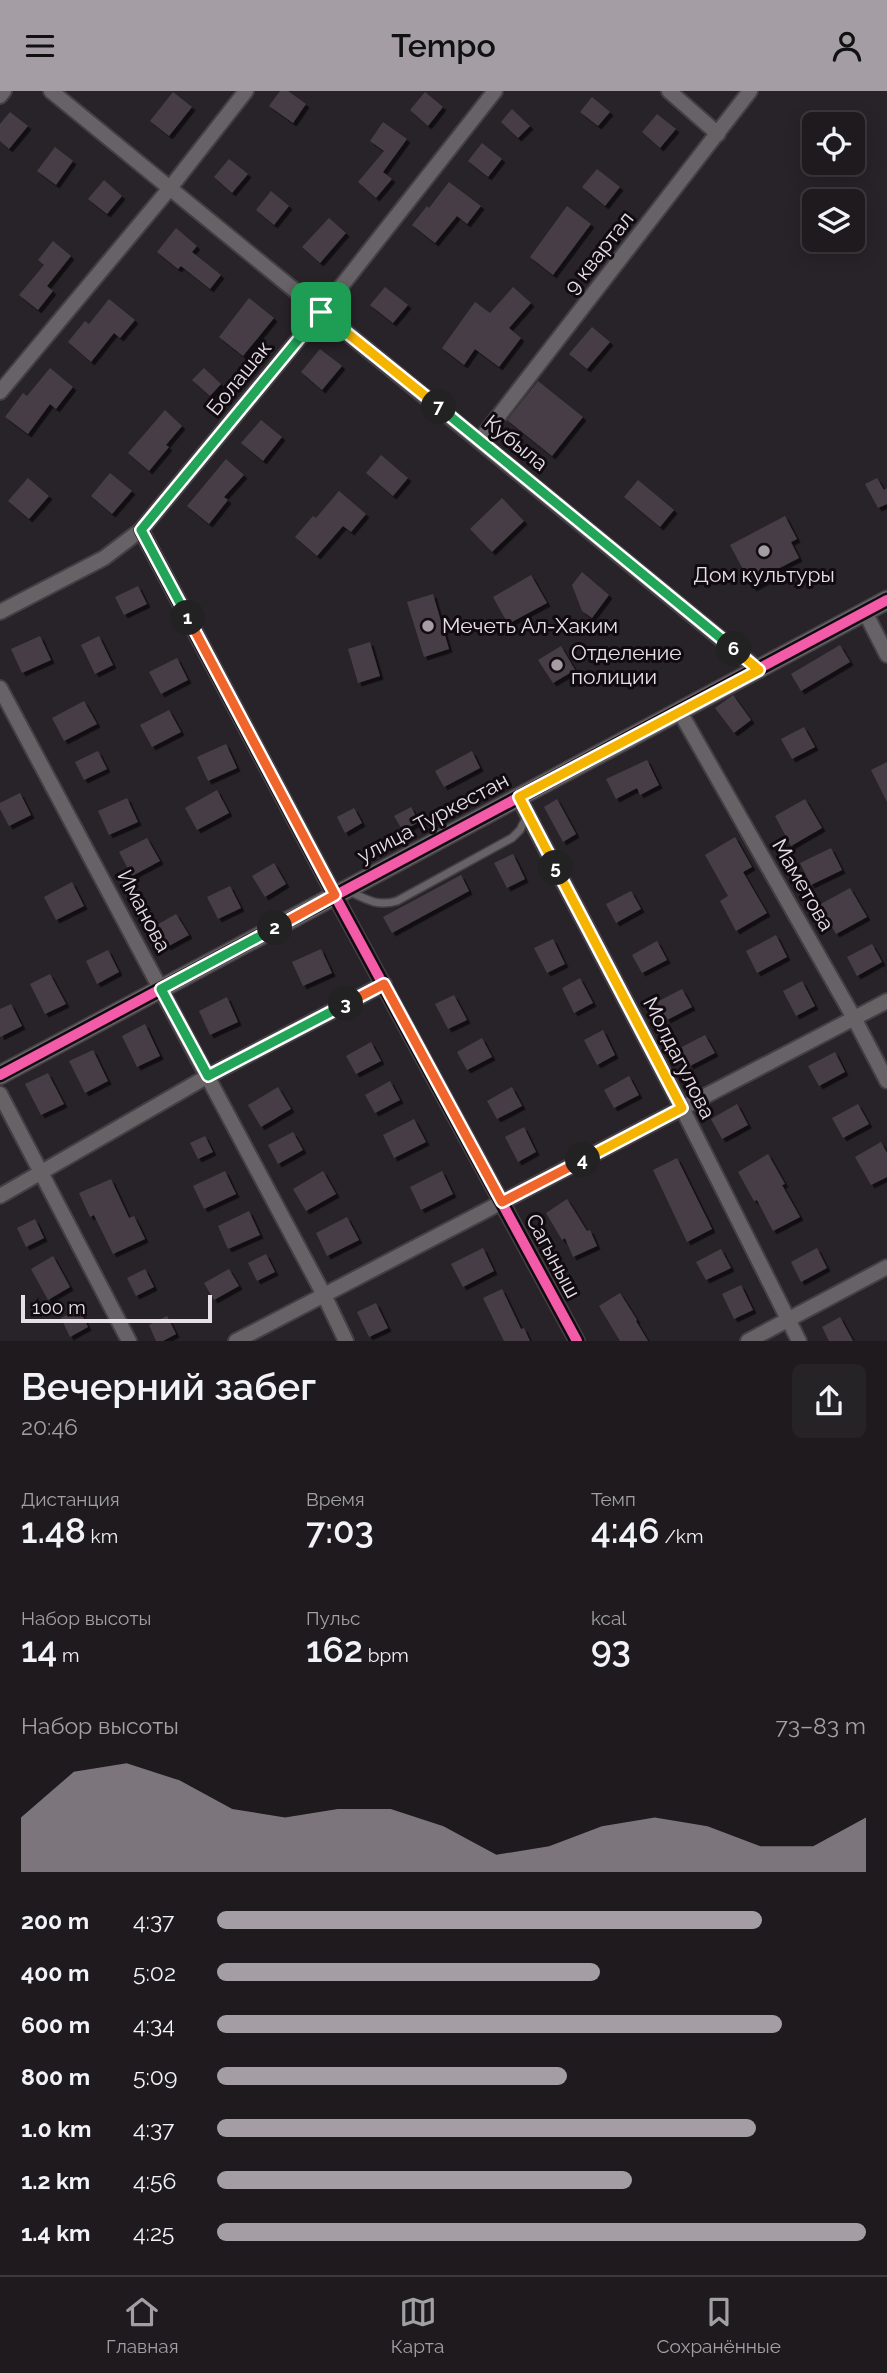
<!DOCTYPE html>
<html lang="ru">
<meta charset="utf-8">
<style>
:root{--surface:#1e1a1e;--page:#262327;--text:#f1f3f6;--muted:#a1a1a4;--line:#3c383c;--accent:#a49da4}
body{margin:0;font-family:Raleway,sans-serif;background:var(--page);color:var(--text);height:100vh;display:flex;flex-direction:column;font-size:26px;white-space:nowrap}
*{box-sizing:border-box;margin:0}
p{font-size:23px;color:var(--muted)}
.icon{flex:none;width:38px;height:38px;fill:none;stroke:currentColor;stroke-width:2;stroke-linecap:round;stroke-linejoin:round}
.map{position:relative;height:1250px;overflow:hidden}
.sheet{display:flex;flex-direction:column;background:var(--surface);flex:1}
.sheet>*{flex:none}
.controls{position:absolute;left:802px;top:21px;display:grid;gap:14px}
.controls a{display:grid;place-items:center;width:63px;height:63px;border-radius:10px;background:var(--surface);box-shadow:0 4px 18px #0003,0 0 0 2px var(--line);font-size:35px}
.scale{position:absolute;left:21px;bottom:18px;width:191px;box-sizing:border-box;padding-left:7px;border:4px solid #e7dfe7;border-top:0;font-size:19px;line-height:24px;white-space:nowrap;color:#e7dfe7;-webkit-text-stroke:5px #110b10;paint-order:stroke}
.pin{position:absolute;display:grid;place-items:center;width:60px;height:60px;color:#fff;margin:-30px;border-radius:14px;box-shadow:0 4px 10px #0006}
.km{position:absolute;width:35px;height:35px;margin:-18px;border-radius:50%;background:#222;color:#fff;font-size:19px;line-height:35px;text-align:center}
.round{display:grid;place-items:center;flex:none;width:74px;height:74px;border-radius:10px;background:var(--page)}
.summary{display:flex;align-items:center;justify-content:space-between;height:119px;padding:0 21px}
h1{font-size:38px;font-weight:600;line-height:52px}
.figures{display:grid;grid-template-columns:repeat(3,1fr);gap:10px;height:119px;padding:7px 21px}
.figures div{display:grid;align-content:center}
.figures b{font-size:35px;font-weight:600}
.figures small{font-size:19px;font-weight:400}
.figures p{font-size:19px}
.chart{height:196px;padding:14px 21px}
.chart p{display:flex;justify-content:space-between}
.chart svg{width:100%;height:126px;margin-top:7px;fill:var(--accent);opacity:.7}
ul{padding:0 21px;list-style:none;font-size:23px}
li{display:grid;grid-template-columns:112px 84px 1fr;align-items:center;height:52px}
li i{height:18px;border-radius:9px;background:var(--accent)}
header{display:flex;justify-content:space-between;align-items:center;height:91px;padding:0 21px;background:var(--accent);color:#111;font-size:32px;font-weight:600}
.tabs{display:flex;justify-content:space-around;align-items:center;height:98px;border-top:2px solid var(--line);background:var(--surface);font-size:19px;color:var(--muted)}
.tabs a{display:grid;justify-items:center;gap:4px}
.tabs .on{color:var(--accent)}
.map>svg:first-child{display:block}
.building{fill:#473e47;filter:url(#shadow)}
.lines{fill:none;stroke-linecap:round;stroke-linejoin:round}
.service-casing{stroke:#443f44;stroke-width:10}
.minor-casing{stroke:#443f44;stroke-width:18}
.tertiary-casing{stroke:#443f44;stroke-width:21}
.service{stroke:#666266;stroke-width:7}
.minor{stroke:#666266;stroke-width:14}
.tertiary{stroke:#666266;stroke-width:18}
.cycleway-casing{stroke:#110b10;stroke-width:15}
.cycleway{stroke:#f35aa7;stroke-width:10}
.split-1-casing{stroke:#fff;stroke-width:14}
.split-2-casing{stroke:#fff;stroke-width:14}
.split-3-casing{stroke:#fff;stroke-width:14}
.split-4-casing{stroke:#fff;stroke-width:14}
.split-5-casing{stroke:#fff;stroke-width:14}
.split-6-casing{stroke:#fff;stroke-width:14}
.split-7-casing{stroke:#fff;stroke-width:14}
.split-8-casing{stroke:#fff;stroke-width:14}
.split-1{stroke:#22a559;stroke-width:9}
.split-2{stroke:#f0652b;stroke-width:9}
.split-3{stroke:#22a559;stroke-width:9}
.split-4{stroke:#f0652b;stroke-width:9}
.split-5{stroke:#f5b400;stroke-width:9}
.split-6{stroke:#f5b400;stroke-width:9}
.split-7{stroke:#22a559;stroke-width:9}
.split-8{stroke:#f5b400;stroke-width:9}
.poi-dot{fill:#a49da4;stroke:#110b10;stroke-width:2.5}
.labels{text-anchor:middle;stroke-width:6;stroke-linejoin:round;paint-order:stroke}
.street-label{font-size:21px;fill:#e7dfe7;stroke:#110b10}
.poi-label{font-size:21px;fill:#e7dfe7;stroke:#110b10;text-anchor:start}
</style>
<header><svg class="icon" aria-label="menu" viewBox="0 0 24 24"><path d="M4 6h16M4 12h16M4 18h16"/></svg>Tempo<svg class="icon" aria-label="person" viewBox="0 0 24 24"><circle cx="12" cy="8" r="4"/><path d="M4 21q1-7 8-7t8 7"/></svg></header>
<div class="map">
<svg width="887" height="1250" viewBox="0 0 887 1250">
<defs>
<filter id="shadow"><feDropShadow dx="3.5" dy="3.5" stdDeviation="0" flood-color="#0009"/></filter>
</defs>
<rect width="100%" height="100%" fill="#282328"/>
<g class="building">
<polygon points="280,0 288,0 306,13 293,32 269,15"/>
<polygon points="173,1 192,16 169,45 150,30"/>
<polygon points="425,1 443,16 428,35 410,19"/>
<polygon points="592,6 610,21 598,35 580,21"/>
<polygon points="512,18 530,35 518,47 501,31"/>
<polygon points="10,21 28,35 9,58 0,50 0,33"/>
<polygon points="657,23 676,38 660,57 642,41"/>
<polygon points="383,31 407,48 383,81 392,88 376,107 358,91 384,60 370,50"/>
<polygon points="482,52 502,68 488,86 468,70"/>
<polygon points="55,56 73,70 56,94 37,80"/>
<polygon points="229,68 248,83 232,102 214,86"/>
<polygon points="597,78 620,96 605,115 582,96"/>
<polygon points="104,89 122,105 107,123 88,108"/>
<polygon points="449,91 481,115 467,133 457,125 435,152 412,134 427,115 429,117"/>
<polygon points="271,100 289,115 274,134 256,119"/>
<polygon points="567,115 591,133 553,184 530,166"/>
<polygon points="329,127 346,142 320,172 302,156"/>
<polygon points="176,137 197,155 192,161 221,184 210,198 181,175 178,178 157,161"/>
<polygon points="53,150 71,165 47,195 53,200 38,219 19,204 44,174 38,169"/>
<polygon points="385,196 408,214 393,232 370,214"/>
<polygon points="513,196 531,212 509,237 521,247 499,276 475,258 464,274 442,257 475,211 490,222"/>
<polygon points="249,207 274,227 243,265 219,246"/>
<polygon points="109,208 135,229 120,247 114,242 91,271 68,251 85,230 89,233"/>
<polygon points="592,236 610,251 587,278 569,263"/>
<polygon points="320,258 342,275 322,299 301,281"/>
<polygon points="50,277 73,296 56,318 50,313 28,343 5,326 23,302 27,305"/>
<polygon points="204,277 221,293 210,305 192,289"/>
<polygon points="538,290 583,326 552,365 507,329"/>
<polygon points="165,319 182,335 166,354 169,356 149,380 128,362"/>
<polygon points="261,329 282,346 263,370 241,352"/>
<polygon points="381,364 408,387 393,405 366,382"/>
<polygon points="226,368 244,384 224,406 228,409 209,433 187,415"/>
<polygon points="110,382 132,400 112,423 91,405"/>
<polygon points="28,387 49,405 29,428 8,410"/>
<polygon points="877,387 884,399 887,397 887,413 878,417 865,393"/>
<polygon points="638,389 674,419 660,436 624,406"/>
<polygon points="339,400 366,423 351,441 343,435 317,465 295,446 313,425 316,427"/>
<polygon points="502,407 524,430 492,461 470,438"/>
<polygon points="785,425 797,448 791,451 799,467 766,484 768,489 753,497 730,454"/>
<polygon points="582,481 609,504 592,527 582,520 572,494"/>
<polygon points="531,484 547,512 508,533 493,506"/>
<polygon points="138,495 147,513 124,524 115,506"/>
<polygon points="433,503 449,558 424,566 407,511"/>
<polygon points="40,545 51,569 22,582 11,558"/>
<polygon points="99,545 113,574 95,583 81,554"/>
<polygon points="370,551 380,585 358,592 348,558"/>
<polygon points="840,554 850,571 801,600 791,583"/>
<polygon points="561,555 575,579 553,592 538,569"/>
<polygon points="177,567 188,589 161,603 149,581"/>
<polygon points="733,604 751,629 734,642 715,617"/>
<polygon points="84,610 97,633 64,650 52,627"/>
<polygon points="169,619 181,641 152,656 140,634"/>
<polygon points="804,636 815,656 792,668 781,648"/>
<polygon points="226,653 237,677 208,690 197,666"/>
<polygon points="98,660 107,678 84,689 75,671"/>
<polygon points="472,660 480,677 444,696 435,680"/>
<polygon points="647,669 659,694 640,704 637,697 616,708 606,688"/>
<polygon points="887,671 887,711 871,679"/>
<polygon points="217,699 229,722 197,739 185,717"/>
<polygon points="20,702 31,724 9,735 0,718 0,712"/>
<polygon points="127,707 138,731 109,744 98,720"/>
<polygon points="557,708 576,743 563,751 544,716"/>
<polygon points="805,708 822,737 791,755 775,725"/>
<polygon points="411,716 419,731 403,740 394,725"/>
<polygon points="354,717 362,732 345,742 337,726"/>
<polygon points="735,746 752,776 743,781 767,822 736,840 720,810 728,805 705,764"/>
<polygon points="147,747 160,770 132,785 119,761"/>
<polygon points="831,757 842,779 811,794 800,772"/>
<polygon points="513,763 525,788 507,797 494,772"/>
<polygon points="274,772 286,793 265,806 252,785"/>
<polygon points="461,784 469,800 392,842 383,826"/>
<polygon points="72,791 84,815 56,829 44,806"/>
<polygon points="230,795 241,817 218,828 207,806"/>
<polygon points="850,797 867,826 836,843 819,814"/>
<polygon points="631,800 641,818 616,832 606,813"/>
<polygon points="176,823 189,844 167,856 155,835"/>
<polygon points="776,844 787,866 757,882 746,860"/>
<polygon points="553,848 565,873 547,882 534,857"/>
<polygon points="657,850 667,869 642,882 632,864"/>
<polygon points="872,853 882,871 857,885 847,866"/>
<polygon points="321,858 332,882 303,895 292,871"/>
<polygon points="108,859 119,881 97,893 86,870"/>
<polygon points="50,883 66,913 45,923 30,893"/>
<polygon points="580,887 593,912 574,922 562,897"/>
<polygon points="802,890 815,915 796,925 783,900"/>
<polygon points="682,898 692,916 667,929 657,911"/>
<polygon points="454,904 467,929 448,938 435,913"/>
<polygon points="227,906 238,931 210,944 199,920"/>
<polygon points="11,913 22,935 0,946 0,918"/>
<polygon points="145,933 160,965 137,976 122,945"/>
<polygon points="603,939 615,964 597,974 584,949"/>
<polygon points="705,944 715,962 690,975 680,957"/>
<polygon points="482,947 492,966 467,979 457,961"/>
<polygon points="371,951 381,970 356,983 346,965"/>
<polygon points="93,959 108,990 85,1002 69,970"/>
<polygon points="835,961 845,981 819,995 808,975"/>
<polygon points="48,982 64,1013 41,1024 25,993"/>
<polygon points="629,985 639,1004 614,1017 604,999"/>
<polygon points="390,990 400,1009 375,1022 365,1004"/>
<polygon points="278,996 291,1018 261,1036 248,1014"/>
<polygon points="512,996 522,1015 497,1028 487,1010"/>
<polygon points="737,1013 748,1034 722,1048 711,1028"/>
<polygon points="858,1013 869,1033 843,1047 832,1027"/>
<polygon points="414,1028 426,1051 394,1067 383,1044"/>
<polygon points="524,1036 536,1061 518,1071 505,1046"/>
<polygon points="293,1041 303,1059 278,1073 268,1054"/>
<polygon points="205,1045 213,1061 198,1068 190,1052"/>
<polygon points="881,1051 887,1062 887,1086 871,1094 855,1066"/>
<polygon points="768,1063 785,1093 782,1094 800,1126 773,1140 757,1109 754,1110 738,1081"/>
<polygon points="677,1067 712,1138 687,1151 653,1079"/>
<polygon points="225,1080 236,1103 204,1118 193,1095"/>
<polygon points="323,1080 336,1103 306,1120 293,1098"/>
<polygon points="442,1080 453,1103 421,1119 410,1096"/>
<polygon points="111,1088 129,1127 134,1125 145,1148 113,1163 94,1124 90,1126 79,1102"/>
<polygon points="567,1108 587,1140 590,1139 597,1155 573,1166 565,1147 562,1149 546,1122"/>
<polygon points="249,1120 260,1144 228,1158 218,1135"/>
<polygon points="347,1126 359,1149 327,1165 316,1142"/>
<polygon points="35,1128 44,1147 26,1156 17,1137"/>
<polygon points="483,1157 494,1180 463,1196 451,1173"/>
<polygon points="817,1157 827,1177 801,1191 791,1171"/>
<polygon points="721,1158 731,1177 706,1189 696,1171"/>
<polygon points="266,1163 275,1181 257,1190 248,1172"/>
<polygon points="53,1165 70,1196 48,1209 31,1178"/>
<polygon points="145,1178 154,1196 136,1205 127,1187"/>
<polygon points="229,1178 239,1195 214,1209 204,1192"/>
<polygon points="741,1194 753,1219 734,1228 722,1203"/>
<polygon points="502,1198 521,1238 524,1237 530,1250 504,1250 483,1207"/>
<polygon points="620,1202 637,1229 636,1230 648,1250 620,1250 599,1215"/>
<polygon points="376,1212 388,1237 369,1246 357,1221"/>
<polygon points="79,1218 88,1236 70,1246 61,1227"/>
<polygon points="167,1225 176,1243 163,1250 156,1250 149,1234"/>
<polygon points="840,1226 853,1250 829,1250 822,1236"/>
</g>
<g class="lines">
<g class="service-casing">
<path id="service" d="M347,799c18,9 30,17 50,11l115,-63 8,-8 7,-14"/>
</g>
<g class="minor-casing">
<g id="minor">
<polyline points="51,0 759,579"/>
<polyline points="669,0 718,43"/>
<polyline points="0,5 4,0"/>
<polyline points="0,301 170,97 246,0"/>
<polyline points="480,349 750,0"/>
<polyline points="141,439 335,805 577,1250"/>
<polyline points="0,521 104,467 141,439 321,221 495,0"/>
<polyline points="865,521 887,564"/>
<polyline points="0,597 324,1204 346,1250"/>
<polyline points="680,621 854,927 887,990"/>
<polyline points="519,707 682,1017 799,1250"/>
<polyline points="0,1003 129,1250"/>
<polyline points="0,1105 208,985 384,893"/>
<polyline points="236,1250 887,910"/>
<polyline points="748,1250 887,1176"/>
</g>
</g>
<g class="tertiary-casing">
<polyline id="tertiary" points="0,984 887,509"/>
</g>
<use href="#service" class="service"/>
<use href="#minor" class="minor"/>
<use href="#tertiary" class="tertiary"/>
<g class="cycleway-casing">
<g id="cycleway">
<polyline points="141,439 335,805 577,1250"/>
<polyline points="0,984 887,509"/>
</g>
</g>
<use href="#cycleway" class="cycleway"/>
</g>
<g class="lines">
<g class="split-1-casing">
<polyline id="split-1" points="188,527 141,439 321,221"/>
</g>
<g class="split-2-casing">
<polyline id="split-2" points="188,527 335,804 275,837"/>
</g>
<g class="split-3-casing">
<polyline id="split-3" points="275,837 161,898 208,985 346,913"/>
</g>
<g class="split-4-casing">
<polyline id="split-4" points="346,913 384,893 502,1111 583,1069"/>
</g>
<g class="split-5-casing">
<polyline id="split-5" points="556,777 682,1017 583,1069"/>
</g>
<g class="split-6-casing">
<polyline id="split-6" points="556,777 519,706 759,579 734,558"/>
</g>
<g class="split-7-casing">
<polyline id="split-7" points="439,316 734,558"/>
</g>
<g class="split-8-casing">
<polyline id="split-8" points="321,221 439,316"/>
</g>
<use href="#split-1" class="split-1"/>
<use href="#split-2" class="split-2"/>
<use href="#split-3" class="split-3"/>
<use href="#split-4" class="split-4"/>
<use href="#split-5" class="split-5"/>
<use href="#split-6" class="split-6"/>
<use href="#split-7" class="split-7"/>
<use href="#split-8" class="split-8"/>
</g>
<g class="poi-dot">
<circle cx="764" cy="460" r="7"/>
<circle cx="428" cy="535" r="7"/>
<circle cx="557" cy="574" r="7"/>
</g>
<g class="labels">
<g class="street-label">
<text transform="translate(599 162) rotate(-52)" y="7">9 квартал</text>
<text transform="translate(239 287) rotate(-51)" y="7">Болашак</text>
<text transform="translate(516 352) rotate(39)" y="7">Кубыла</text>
<text transform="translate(433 727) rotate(-28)" y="7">улица Туркестан</text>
<text transform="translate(803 794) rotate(60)" y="7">Маметова</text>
<text transform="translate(144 820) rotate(62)" y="7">Иманова</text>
<text transform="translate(679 967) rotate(63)" y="7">Молдагулова</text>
<text transform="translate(553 1165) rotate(62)" y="7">Сагыныш</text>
</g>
<g class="poi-label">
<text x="764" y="491" text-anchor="middle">Дом культуры</text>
<text x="442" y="542">Мечеть Ал-Хаким</text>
<text x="571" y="569">Отделение<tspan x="571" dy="24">полиции</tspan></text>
</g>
</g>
</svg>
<div class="controls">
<a><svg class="icon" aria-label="locate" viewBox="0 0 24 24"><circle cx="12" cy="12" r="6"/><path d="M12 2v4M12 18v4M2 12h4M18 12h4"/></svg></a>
<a><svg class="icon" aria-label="layers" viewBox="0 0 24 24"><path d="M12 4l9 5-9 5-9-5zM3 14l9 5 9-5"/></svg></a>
</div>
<div class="scale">100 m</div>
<div class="pin" style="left:321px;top:221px;background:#1e9e55"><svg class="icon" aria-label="arrive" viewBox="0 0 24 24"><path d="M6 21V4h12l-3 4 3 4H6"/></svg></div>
<b class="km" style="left:188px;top:527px">1</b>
<b class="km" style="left:275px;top:837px">2</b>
<b class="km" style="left:346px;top:913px">3</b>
<b class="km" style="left:583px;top:1069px">4</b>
<b class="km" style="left:556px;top:777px">5</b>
<b class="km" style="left:734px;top:558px">6</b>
<b class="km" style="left:439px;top:316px">7</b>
</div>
<section class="sheet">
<div class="summary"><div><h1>Вечерний забег</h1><p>20:46</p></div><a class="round"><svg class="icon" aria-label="share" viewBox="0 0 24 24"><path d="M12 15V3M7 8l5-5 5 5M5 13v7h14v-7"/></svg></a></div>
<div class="figures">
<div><p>Дистанция</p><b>1.48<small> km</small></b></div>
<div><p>Время</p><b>7:03</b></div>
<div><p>Темп</p><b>4:46<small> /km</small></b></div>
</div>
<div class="figures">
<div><p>Набор высоты</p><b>14<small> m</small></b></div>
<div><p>Пульс</p><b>162<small> bpm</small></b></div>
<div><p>kcal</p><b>93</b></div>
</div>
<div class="chart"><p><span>Набор высоты</span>73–83 m</p>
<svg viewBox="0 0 160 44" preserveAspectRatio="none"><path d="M0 44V25L10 9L20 6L30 12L40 22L50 25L60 22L70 22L80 28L90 38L100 35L110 28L120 25L130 28L140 35L150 35L160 25V44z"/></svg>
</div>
<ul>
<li><b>200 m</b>4:37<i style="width:84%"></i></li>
<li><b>400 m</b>5:02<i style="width:59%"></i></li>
<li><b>600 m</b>4:34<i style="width:87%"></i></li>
<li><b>800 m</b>5:09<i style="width:54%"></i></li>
<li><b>1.0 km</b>4:37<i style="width:83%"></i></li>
<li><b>1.2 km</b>4:56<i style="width:64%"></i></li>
<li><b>1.4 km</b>4:25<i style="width:100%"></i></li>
</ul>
</section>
<nav class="tabs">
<a class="on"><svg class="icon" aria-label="home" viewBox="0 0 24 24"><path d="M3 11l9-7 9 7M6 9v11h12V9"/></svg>Главная</a>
<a><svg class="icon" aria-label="map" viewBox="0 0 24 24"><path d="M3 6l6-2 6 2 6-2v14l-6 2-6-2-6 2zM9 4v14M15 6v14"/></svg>Карта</a>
<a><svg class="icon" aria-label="saved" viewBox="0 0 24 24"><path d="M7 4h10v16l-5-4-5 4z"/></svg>Сохранённые</a>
</nav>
